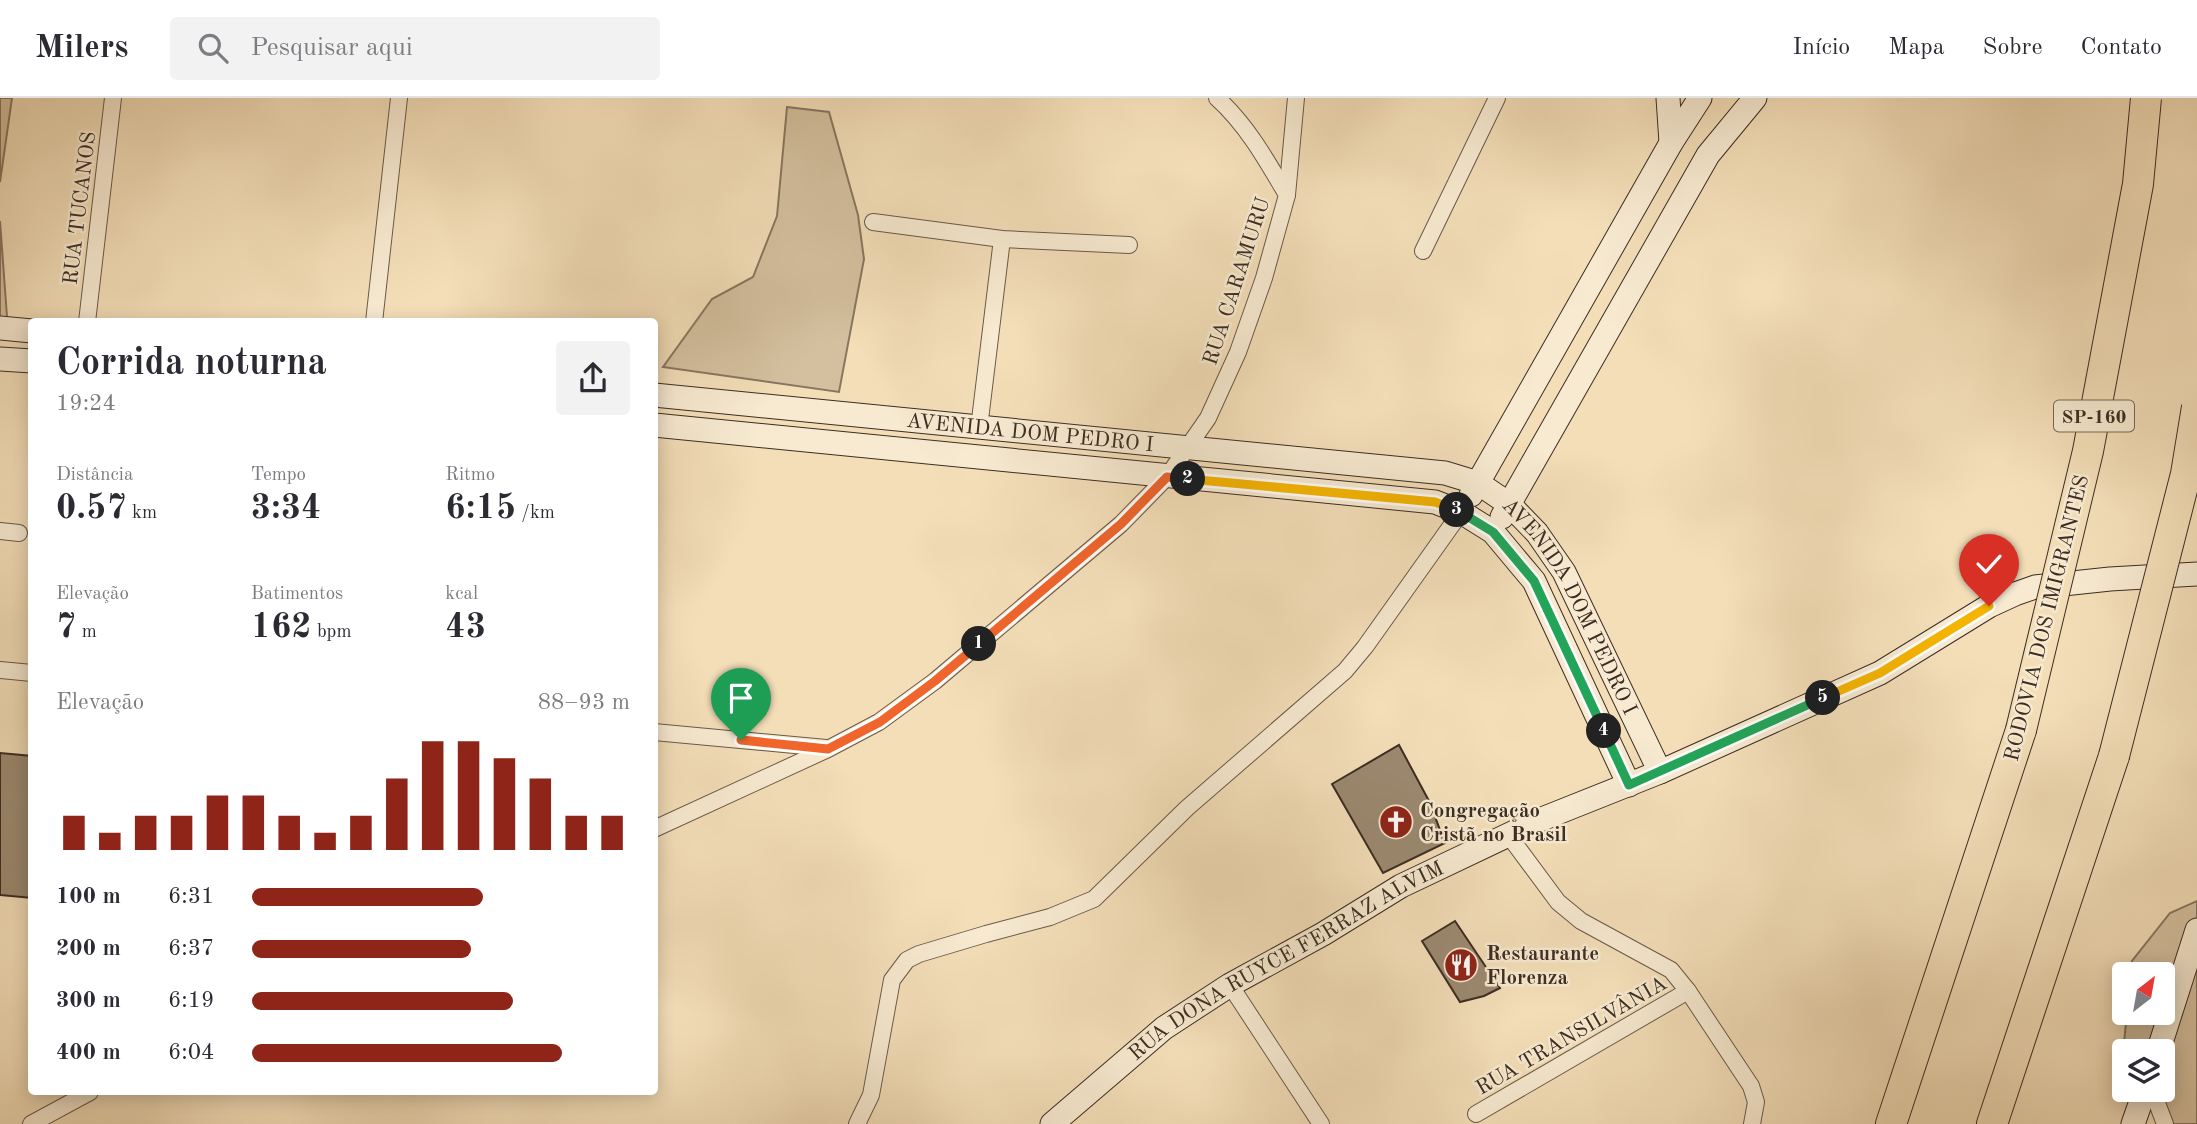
<!DOCTYPE html>
<html lang="pt">
<meta charset="utf-8">
<style>
:root{--surface:#fff;--page:#f2f2f3;--text:#2b2b33;--muted:#7c7c81;--line:#e1e1e2;--accent:#8f2418}
body{margin:0;font-family:"Old Standard TT",serif;background:var(--page);color:var(--text);height:100vh;display:flex;flex-direction:column;font-size:26px;white-space:nowrap}
*{box-sizing:border-box;margin:0}
p{font-size:23px;color:var(--muted)}
.icon{flex:none;width:38px;height:38px;fill:none;stroke:currentColor;stroke-width:2;stroke-linecap:round;stroke-linejoin:round}
.map{position:relative;flex:1;overflow:hidden}
.drawer{position:absolute;left:28px;top:220px;width:630px;height:777px;display:flex;flex-direction:column;background:var(--surface);border-radius:7px;box-shadow:0 4px 18px #0003}
.drawer>*{flex:none}
.needle{width:46px;rotate:31deg}
.tools{position:absolute;left:2112px;top:864px;display:grid;gap:14px}
.tools a{display:grid;place-items:center;width:63px;height:63px;border-radius:7px;background:var(--surface);box-shadow:0 4px 18px #0003;font-size:35px}
.pin{position:absolute;display:grid;place-items:center;width:60px;height:60px;color:#fff;margin:-72px -30px;border-radius:50% 50% 50% 0;rotate:-45deg;box-shadow:0 0 7px #0007}
.pin .icon{rotate:45deg}
.km{position:absolute;width:35px;height:35px;margin:-18px;border-radius:50%;background:#222;color:#fff;font-size:19px;line-height:35px;text-align:center}
.round{display:grid;place-items:center;flex:none;width:74px;height:74px;border-radius:7px;background:var(--page)}
.head{display:flex;align-items:center;justify-content:space-between;height:119px;padding:0 28px}
h1{font-size:38px;font-weight:600;line-height:52px}
.figures{display:grid;grid-template-columns:repeat(3,1fr);gap:10px;height:119px;padding:7px 28px}
.figures div{display:grid;align-content:center}
.figures b{font-size:35px;font-weight:600}
.figures small{font-size:19px;font-weight:400}
.figures p{font-size:19px}
.chart{height:196px;padding:14px 28px}
.chart p{display:flex;justify-content:space-between}
.chart svg{width:100%;height:126px;margin-top:7px;stroke:var(--accent);stroke-width:6}
ul{padding:0 28px;list-style:none;font-size:23px}
li{display:grid;grid-template-columns:112px 84px 1fr;align-items:center;height:52px}
li i{height:18px;border-radius:9px;background:var(--accent)}
header{display:flex;align-items:center;gap:42px;box-sizing:border-box;height:98px;padding:0 35px;background:var(--surface);border-bottom:2px solid var(--line)}
header strong{font-size:33px}
nav{display:flex;gap:38px;margin-inline-start:auto;font-size:24px}
.search{width:490px;height:63px;background:var(--page);display:flex;align-items:center;gap:18px;box-sizing:border-box;padding:0 24px;border-radius:7px;color:var(--muted);font-size:26px}
.map>svg:first-child{display:block}
.green{fill:#d4c09f;stroke:#887661;stroke-width:2}
.building{fill:#9b8970;stroke:#3c2d23;stroke-width:2}
.lines{fill:none;stroke-linecap:round;stroke-linejoin:round}
.street-casing{stroke:#6a5948;stroke-width:18}
.secondary-casing{stroke:#3c2d23;stroke-width:25}
.highway-casing{stroke:#3c2d23;stroke-width:32}
.street{stroke:#f7ead1;stroke-width:16}
.secondary{stroke:#f7ead1;stroke-width:23}
.highway{stroke:#f3deb8;stroke-width:30}
.highway-bridge-casing{stroke:#3c2d23;stroke-width:32;stroke-linecap:butt}
.highway-bridge{stroke:#f3deb8;stroke-width:30}
.split-1-casing{stroke:#fff;stroke-width:14}
.split-2-casing{stroke:#fff;stroke-width:14}
.split-3-casing{stroke:#fff;stroke-width:14}
.split-4-casing{stroke:#fff;stroke-width:14}
.split-5-casing{stroke:#fff;stroke-width:14}
.split-6-casing{stroke:#fff;stroke-width:14}
.split-1{stroke:#f0652b;stroke-width:9}
.split-2{stroke:#f0652b;stroke-width:9}
.split-3{stroke:#f5b400;stroke-width:9}
.split-4{stroke:#22a559;stroke-width:9}
.split-5{stroke:#22a559;stroke-width:9}
.split-6{stroke:#f5b400;stroke-width:9}
.labels{text-anchor:middle;stroke-width:5;stroke-linejoin:round;paint-order:stroke}
.shield{fill:#f7ead1;stroke:#746657;stroke-width:2}
.shield-label{font-size:19px;font-weight:bold;fill:#3c2d23}
.street-label{font-size:21px;fill:#3c2d23;stroke:#f7ead1}
.poi-label{font-size:21px;font-weight:bold;fill:#3c2d23;stroke:#f7ead1;text-anchor:start}
</style>
<header>
<strong>Milers</strong>
<div class="search"><svg class="icon" aria-label="search" viewBox="0 0 24 24"><circle cx="10" cy="10" r="6"/><path d="M15 15l6 6"/></svg>Pesquisar aqui</div>
<nav><a>Início</a><a>Mapa</a><a>Sobre</a><a>Contato</a></nav>
</header>
<div class="map">
<svg width="2197" height="1026" viewBox="0 0 2197 1026">
<rect width="100%" height="100%" fill="#f3deb8"/>
<filter id="stains"><feTurbulence type="fractalNoise" baseFrequency=".00286" numOctaves="4"/><feColorMatrix values="0 0 0 0 .2 0 0 0 0 .09 0 0 0 0 .02 0 0 0 .5 -.17"/></filter>
<radialGradient id="worn" r=".72"><stop offset=".6" stop-color="#630" stop-opacity="0"/><stop offset="1" stop-color="#630" stop-opacity=".3"/></radialGradient>
<g class="green">
<polygon points="0,0 12,0 0,84"/>
<polygon points="787,9 829,14 858,117 864,161 839,294 663,269 712,201 753,179 777,118"/>
<polygon points="0,123 7,219 0,219"/>
<polygon points="2197,803 2197,1026 2174,1026 2139,992 2163,992 2163,954 2124,954 2124,978 2121,975 2127,915 2163,915 2163,877 2131,877 2132,863 2170,815"/>
</g>
<g class="building">
<polygon points="1399,647 1429,703 1445,745 1383,775 1332,686"/>
<polygon points="0,655 32,658 32,800 0,797"/>
<polygon points="1455,823 1500,890 1484,898 1460,904 1422,843"/>
</g>
<g class="lines">
<g class="street-casing">
<g id="street">
<polyline points="1287,97 1296,0"/>
<polyline points="873,124 1002,141 1129,147"/>
<polyline points="1423,153 1497,0"/>
<polyline points="87,224 113,0"/>
<polyline points="374,224 399,0"/>
<polyline points="979,330 1002,141"/>
<polyline points="0,433 19,435"/>
<polyline points="0,572 32,575"/>
<polyline points="654,634 826,650"/>
<path d="M654,731l174,-80 51,-27 56,-41 186,-157 46,-47 41,-59 30,-66 26,-74 23,-83c-20,-34 -40,-70 -70,-97"/>
<polyline points="1509,738 1558,804 1581,823 1671,872 1688,893 1751,988 1756,1004 1752,1026"/>
<polyline points="1230,887 1321,1026"/>
<polyline points="2152,992 2165,1026"/>
<polyline points="1476,1016 1688,893"/>
<polyline points="31,1026 90,994"/>
<polyline points="857,1026 871,997 892,882 907,862 919,856 986,836 1050,819 1094,801 1187,710 1345,573 1365,549 1461,414"/>
</g>
</g>
<g class="secondary-casing">
<g id="secondary">
<polyline points="1668,0 1671,45"/>
<polyline points="0,230 32,233"/>
<polyline points="0,261 32,263"/>
<path id="s1" d="M654,297l791,78 33,10 31,21 28,29 27,39 96,200"/>
<polyline points="654,327 1435,404 1461,414 1493,434 1534,483 1629,687"/>
<polyline points="1471,397 1671,45 1700,0"/>
<polyline points="1502,419 1708,57 1755,0"/>
<polyline points="2158,954 2197,832"/>
<path id="s2" d="M1052,1026l112,-96 66,-43 93,-51 78,-48 141,-67 118,-47 220,-99 109,-67 26,-12 20,-7 75,-8 87,-5"/>
<polyline points="2133,1026 2145,992"/>
</g>
</g>
<g class="highway-casing">
<g id="highway">
<polyline points="1891,1026 2021,632"/>
<polyline points="1992,1026 2114,658"/>
</g>
</g>
<use href="#street" class="street"/>
<use href="#secondary" class="secondary"/>
<use href="#highway" class="highway"/>
<g class="highway-bridge-casing">
<g id="highway-bridge">
<polyline points="2021,632 2088,353 2138,86 2146,0"/>
<polyline points="2114,658 2186,376 2197,309"/>
</g>
</g>
<use href="#highway-bridge" class="highway-bridge"/>
</g>
<g class="lines">
<g class="split-1-casing">
<polyline id="split-1" points="741,642 828,651 880,624 935,583 979,546"/>
</g>
<g class="split-2-casing">
<polyline id="split-2" points="979,546 1121,426 1167,379 1188,381"/>
</g>
<g class="split-3-casing">
<polyline id="split-3" points="1188,381 1435,404 1457,412"/>
</g>
<g class="split-4-casing">
<polyline id="split-4" points="1457,412 1493,434 1534,483 1604,633"/>
</g>
<g class="split-5-casing">
<polyline id="split-5" points="1604,633 1629,687 1823,600"/>
</g>
<g class="split-6-casing">
<polyline id="split-6" points="1823,600 1880,575 1989,508"/>
</g>
<use href="#split-1" class="split-1"/>
<use href="#split-2" class="split-2"/>
<use href="#split-3" class="split-3"/>
<use href="#split-4" class="split-4"/>
<use href="#split-5" class="split-5"/>
<use href="#split-6" class="split-6"/>
</g>
<defs>
<g id="church-disc" transform="scale(1.75)"><circle r="9.5" fill="#8f2418" stroke="#f7ead1"/><path d="M-1.2-6h2.4v3.5h3.3v2.4h-3.3V6h-2.4V-.1h-3.3v-2.4h3.3Z" fill="#fff"/></g>
<g id="restaurant-disc" transform="scale(1.75)"><circle r="9.5" fill="#8f2418" stroke="#f7ead1"/><path d="M-5-6h1v4h1v-4h1v4h1v-4h1v5L-1.5 .5V6h-2V.5L-5-1ZM5-6V6H3V1.5H1.5Q1.5-4 5-6Z" fill="#fff"/></g>
</defs>
<g fill-rule="evenodd">
<use href="#church-disc" x="1396" y="724"/>
<use href="#restaurant-disc" x="1461" y="867"/>
</g>
<g class="labels">
<rect class="shield" x="2054" y="302.5" width="80" height="31" rx="5"/>
<g class="shield-label">
<text x="2094" y="325">SP-160</text>
</g>
<g class="street-label">
<text transform="translate(79 110) rotate(-83)" y="7">RUA TUCANOS</text>
<text transform="translate(1236 183) rotate(-72)" y="7">RUA CARAMURU</text>
<text dy="7" stroke="none"><textPath href="#s1" startOffset="378">AVENIDA DOM PEDRO I</textPath></text>
<text dy="7" stroke="none"><textPath href="#s1" startOffset="987">AVENIDA DOM PEDRO I</textPath></text>
<text transform="translate(2046 520) rotate(-76)" y="7">RODOVIA DOS IMIGRANTES</text>
<text dy="7" stroke="none"><textPath href="#s2" startOffset="287">RUA DONA RUYCE FERRAZ ALVIM</textPath></text>
<text transform="translate(1571 937) rotate(-30)" y="7">RUA TRANSILVÂNIA</text>
</g>
<g class="poi-label">
<text x="1420" y="719">Congregação<tspan x="1420" dy="24">Cristã no Brasil</tspan></text>
<text x="1486" y="862">Restaurante<tspan x="1486" dy="24">Florenza</tspan></text>
</g>
</g>
<rect width="100%" height="100%" filter="url(#stains)"/>
<rect width="100%" height="100%" fill="url(#worn)"/>
</svg>
<div class="tools">
<a><svg class="needle" viewBox="-14 -14 28 28"><path d="M0-13l5 13h-10z" fill="#e53935"/><path d="M0 13l5-13h-10z" fill="#7c7c81"/></svg></a>
<a><svg class="icon" aria-label="layers" viewBox="0 0 24 24"><path d="M12 4l9 5-9 5-9-5zM3 14l9 5 9-5"/></svg></a>
</div>
<div class="pin" style="left:741px;top:642px;background:#1e9e55"><svg class="icon" aria-label="arrive" viewBox="0 0 24 24"><path d="M6 21V4h12l-3 4 3 4H6"/></svg></div>
<div class="pin" style="left:1989px;top:508px;background:#d93025"><svg class="icon" aria-label="check" viewBox="0 0 24 24"><path d="M5 12l5 5 9-10"/></svg></div>
<b class="km" style="left:979px;top:546px">1</b>
<b class="km" style="left:1188px;top:381px">2</b>
<b class="km" style="left:1457px;top:412px">3</b>
<b class="km" style="left:1604px;top:633px">4</b>
<b class="km" style="left:1823px;top:600px">5</b>
<section class="drawer">
<div class="head"><div><h1>Corrida noturna</h1><p>19:24</p></div><a class="round"><svg class="icon" aria-label="share" viewBox="0 0 24 24"><path d="M12 15V3M7 8l5-5 5 5M5 13v7h14v-7"/></svg></a></div>
<div class="figures">
<div><p>Distância</p><b>0.57<small> km</small></b></div>
<div><p>Tempo</p><b>3:34</b></div>
<div><p>Ritmo</p><b>6:15<small> /km</small></b></div>
</div>
<div class="figures">
<div><p>Elevação</p><b>7<small> m</small></b></div>
<div><p>Batimentos</p><b>162<small> bpm</small></b></div>
<div><p>kcal</p><b>43</b></div>
</div>
<div class="chart"><p><span>Elevação</span>88–93 m</p>
<svg viewBox="0 0 160 44" preserveAspectRatio="none"><path d="M5 44V32M15 44V38M25 44V32M35 44V32M45 44V25M55 44V25M65 44V32M75 44V38M85 44V32M95 44V19M105 44V6M115 44V6M125 44V12M135 44V19M145 44V32M155 44V32"/></svg>
</div>
<ul>
<li><b>100 m</b>6:31<i style="width:61%"></i></li>
<li><b>200 m</b>6:37<i style="width:58%"></i></li>
<li><b>300 m</b>6:19<i style="width:69%"></i></li>
<li><b>400 m</b>6:04<i style="width:82%"></i></li>
</ul>
</section>
</div>
